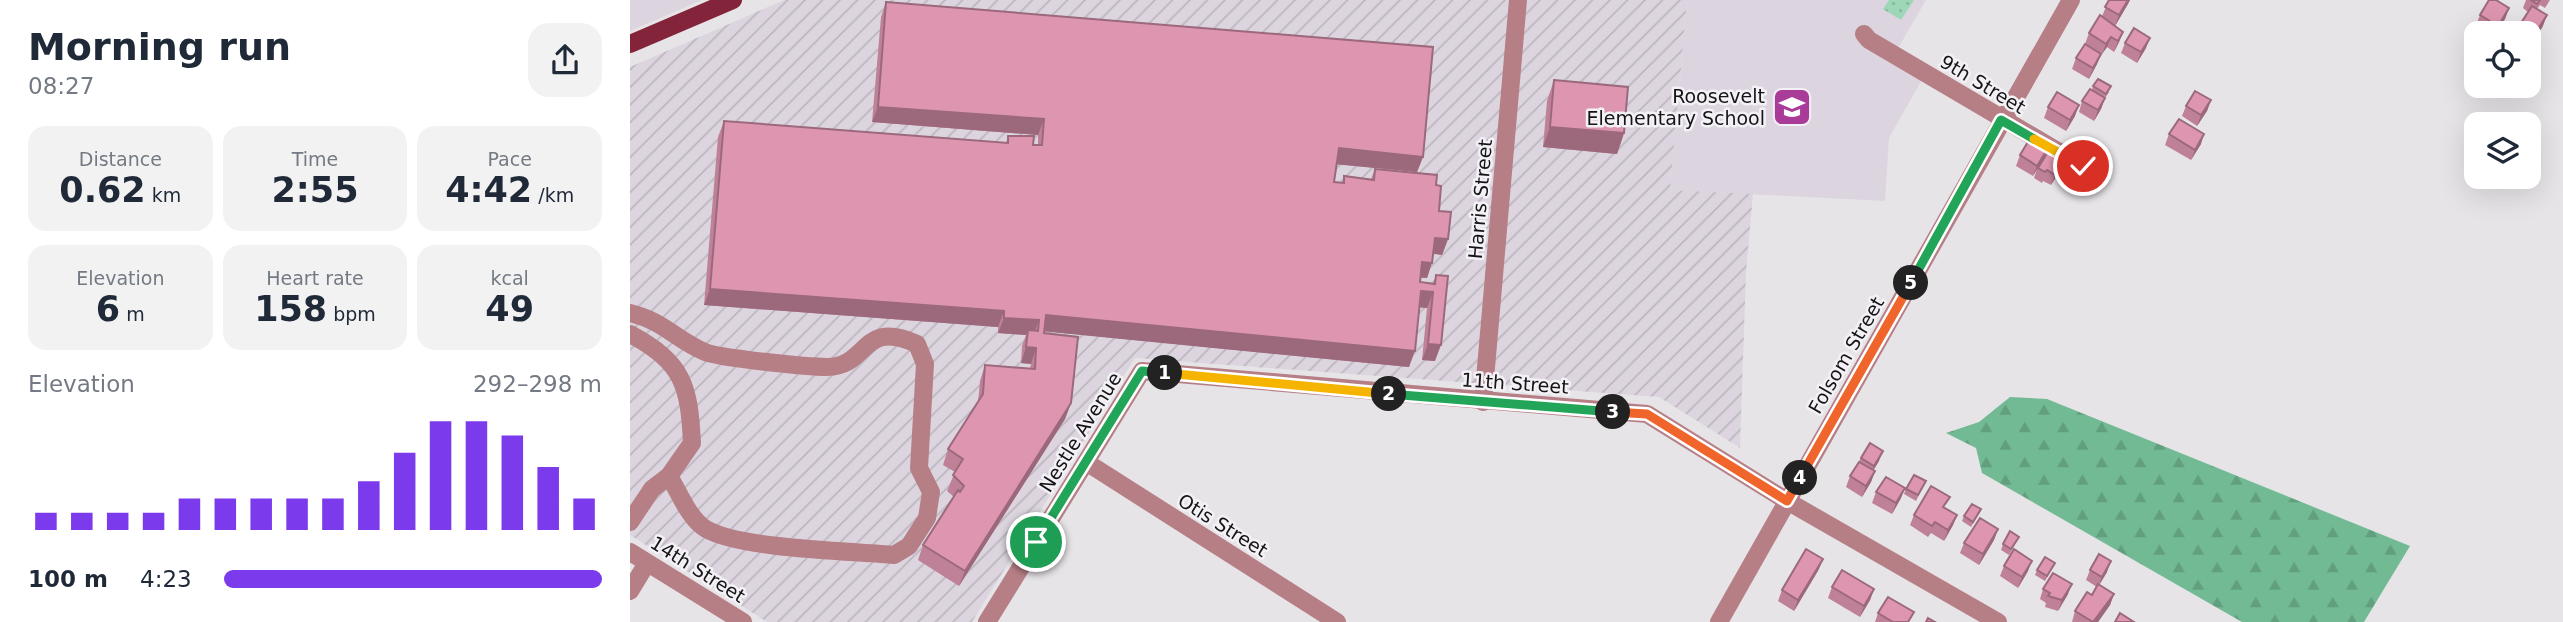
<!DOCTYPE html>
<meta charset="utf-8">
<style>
:root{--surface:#fff;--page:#f2f2f3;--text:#1f2937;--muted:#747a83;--accent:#7c3aed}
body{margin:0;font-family:"DejaVu Sans",sans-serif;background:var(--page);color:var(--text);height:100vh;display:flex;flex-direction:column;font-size:26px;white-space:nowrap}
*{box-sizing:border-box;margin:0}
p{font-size:23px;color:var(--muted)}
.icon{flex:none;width:38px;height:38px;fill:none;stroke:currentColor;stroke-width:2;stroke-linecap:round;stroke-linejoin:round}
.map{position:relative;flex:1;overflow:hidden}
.details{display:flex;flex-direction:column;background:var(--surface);width:630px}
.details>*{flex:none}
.fabs{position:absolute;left:1834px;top:21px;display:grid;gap:14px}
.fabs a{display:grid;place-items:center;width:77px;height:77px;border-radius:14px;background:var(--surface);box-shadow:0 7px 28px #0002;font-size:35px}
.pin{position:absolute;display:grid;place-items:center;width:60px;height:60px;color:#fff;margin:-30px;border:4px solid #fff;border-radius:50%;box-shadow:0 2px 7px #0007}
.km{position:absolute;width:35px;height:35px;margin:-18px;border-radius:50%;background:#222;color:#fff;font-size:19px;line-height:35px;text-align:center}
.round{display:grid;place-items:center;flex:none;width:74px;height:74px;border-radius:21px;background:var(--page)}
.summary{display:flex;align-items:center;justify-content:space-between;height:119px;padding:0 28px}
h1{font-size:38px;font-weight:700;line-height:52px}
.stats{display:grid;grid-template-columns:repeat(3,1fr);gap:10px;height:119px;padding:7px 28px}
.stats div{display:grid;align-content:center;border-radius:18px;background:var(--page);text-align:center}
.stats b{font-size:35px;font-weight:700}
.stats small{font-size:19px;font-weight:400}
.stats p{font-size:19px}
.chart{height:196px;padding:14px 28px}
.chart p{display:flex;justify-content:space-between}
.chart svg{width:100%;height:126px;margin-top:7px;stroke:var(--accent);stroke-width:6}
ul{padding:0 28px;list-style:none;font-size:23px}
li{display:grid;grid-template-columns:112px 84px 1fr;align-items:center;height:52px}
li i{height:18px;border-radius:9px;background:var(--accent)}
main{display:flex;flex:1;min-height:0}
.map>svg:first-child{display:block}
.built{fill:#dcd5df}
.industrial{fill:url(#industrial-furrows)}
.forest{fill:url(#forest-firs)}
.park{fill:url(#park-dots)}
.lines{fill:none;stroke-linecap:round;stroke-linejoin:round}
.minor{stroke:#b67f86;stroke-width:18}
.major{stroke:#83243a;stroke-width:18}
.wall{fill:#bf8197}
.shaded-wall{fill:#9b697b}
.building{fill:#de96b0;stroke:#9b697b;stroke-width:2}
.split-1-casing{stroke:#fff;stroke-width:14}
.split-2-casing{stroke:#fff;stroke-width:14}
.split-3-casing{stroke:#fff;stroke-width:14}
.split-4-casing{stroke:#fff;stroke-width:14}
.split-5-casing{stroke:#fff;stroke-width:14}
.split-6-casing{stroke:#fff;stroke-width:14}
.split-7-casing{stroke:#fff;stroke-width:14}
.split-1{stroke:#22a559;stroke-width:9}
.split-2{stroke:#f5b400;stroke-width:9}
.split-3{stroke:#22a559;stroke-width:9}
.split-4{stroke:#f0652b;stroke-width:9}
.split-5{stroke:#f0652b;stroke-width:9}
.split-6{stroke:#22a559;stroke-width:9}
.split-7{stroke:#f5b400;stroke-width:9}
.labels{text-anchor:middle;stroke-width:5;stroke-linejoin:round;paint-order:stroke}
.street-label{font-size:19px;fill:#151416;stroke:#f4f1f6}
.poi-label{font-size:19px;fill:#151416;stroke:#f4f1f6;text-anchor:end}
</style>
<main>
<section class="details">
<div class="summary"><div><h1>Morning run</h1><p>08:27</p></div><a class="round"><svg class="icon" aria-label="share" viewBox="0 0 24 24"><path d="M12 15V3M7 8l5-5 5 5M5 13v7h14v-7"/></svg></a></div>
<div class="stats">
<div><p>Distance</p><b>0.62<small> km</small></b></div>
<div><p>Time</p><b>2:55</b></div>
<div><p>Pace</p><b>4:42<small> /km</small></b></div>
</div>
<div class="stats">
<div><p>Elevation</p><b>6<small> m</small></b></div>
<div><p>Heart rate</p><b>158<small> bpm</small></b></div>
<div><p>kcal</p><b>49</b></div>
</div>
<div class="chart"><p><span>Elevation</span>292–298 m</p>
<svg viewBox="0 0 160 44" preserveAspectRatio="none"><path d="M5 44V38M15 44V38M25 44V38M35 44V38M45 44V33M55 44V33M65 44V33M75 44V33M85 44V33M95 44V27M105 44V17M115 44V6M125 44V6M135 44V11M145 44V22M155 44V33"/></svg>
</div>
<ul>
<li><b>100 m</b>4:23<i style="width:100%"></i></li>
</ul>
</section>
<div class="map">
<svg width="1933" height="622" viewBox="0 0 1933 622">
<defs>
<pattern id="industrial-furrows" width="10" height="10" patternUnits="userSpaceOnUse" patternTransform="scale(1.75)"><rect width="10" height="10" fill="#dcd5df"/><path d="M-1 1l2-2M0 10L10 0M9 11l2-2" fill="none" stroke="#bcb6bf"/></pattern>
<pattern id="forest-firs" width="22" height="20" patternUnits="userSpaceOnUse" patternTransform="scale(1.75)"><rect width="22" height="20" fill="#72ba94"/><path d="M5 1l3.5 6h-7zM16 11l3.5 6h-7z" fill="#629f7f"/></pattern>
<pattern id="park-dots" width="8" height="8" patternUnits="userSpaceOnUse" patternTransform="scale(1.75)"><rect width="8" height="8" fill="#9dd7b7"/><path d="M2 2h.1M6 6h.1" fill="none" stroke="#86b89d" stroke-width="1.8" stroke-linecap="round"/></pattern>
</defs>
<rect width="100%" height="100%" fill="#e7e4e8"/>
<g class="built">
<polygon points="0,0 72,0 0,31"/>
<polygon points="1057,0 1296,0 1263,57 1294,76 1259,138 1255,201 1040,190"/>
</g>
<polygon class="industrial" points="154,0 1057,0 1040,190 1123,194 1116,273 1110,448 1029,397 505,358 342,622 137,622 0,535 0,67"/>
<polygon class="forest" points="1380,397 1417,399 1780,546 1734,622 1612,622 1352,473 1346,448 1316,433 1349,422"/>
<polygon class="park" points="1259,0 1284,0 1271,20 1253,9"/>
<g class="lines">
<g class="minor">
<polyline points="1234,34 1239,40 1453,166"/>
<path d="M0,313c34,8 46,27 75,39 14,6 104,15 122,15 42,0 34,-49 90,-23l8,20 -6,104 12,24 -4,26 -18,28 -15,9c-45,-4 -153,-6 -188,-26 -17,-10 -27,-37 -37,-53"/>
<path d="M0,334c54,29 59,52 62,109l-23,33 -17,13 -22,33"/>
<polyline points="853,402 888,0"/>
<polyline points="456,462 707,622"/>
<polyline points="0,552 113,622"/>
<polyline points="0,591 17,563"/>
<polyline points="357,622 512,371 1017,414 1157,501 1368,622"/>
<polyline points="1089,622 1441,0"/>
</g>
<polyline class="major" points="0,44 103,0"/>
</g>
<g class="wall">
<polygon points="1479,0 1500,0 1485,26 1493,32 1489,42 1484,52 1477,47 1472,54 1471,54 1467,64 1459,79 1442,69 1446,58 1455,44 1459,33 1472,16"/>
<polygon points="1896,0 1920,0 1915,8 1910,5 1907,9 1913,26 1902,43 1899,41 1899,33 1887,33 1891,23 1898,12 1893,8"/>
<polygon points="256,2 793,157 787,172 707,164 704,182 712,183 714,176 741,179 745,169 806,185 809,211 818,239 812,255 804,254 797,278 791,278 790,282 803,284 806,275 805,361 792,360 797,308 789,307 779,367 414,331 414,333 441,403 435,419 329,586 288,560 293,545 324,497 317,491 325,472 313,465 318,449 348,402 350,381 355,365 400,369 401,364 391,363 392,346 396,335 368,333 368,327 74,305 88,137 94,121 376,143 378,136 403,145 408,145 408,135 242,122 251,17"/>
<polygon points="1879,8 1875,19 1866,33 1858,33 1846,25 1850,15"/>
<polygon points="1495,43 1516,48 1507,63 1491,53"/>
<polygon points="924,80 994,133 987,154 913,147 917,101"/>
<polygon points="1463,86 1479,92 1475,98 1471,109 1464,121 1449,112 1452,101 1462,90"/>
<polygon points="1581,100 1577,111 1567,126 1552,116 1556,106"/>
<polygon points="1418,107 1445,116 1436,131 1414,118"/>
<polygon points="1539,134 1571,144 1561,160 1535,145"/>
<polygon points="1418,148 1414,157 1429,172 1421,185 1413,181 1412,183 1404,178 1407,169 1403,176 1386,166 1390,155"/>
<polygon points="1231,458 1249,461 1243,470 1245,471 1241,482 1232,497 1216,487 1220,476"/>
<polygon points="1296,481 1286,501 1274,494 1276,489"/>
<polygon points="1246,492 1271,498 1262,514 1242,503"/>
<polygon points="1315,508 1327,515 1323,525 1314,541 1301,533 1298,537 1280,525 1284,515"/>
<polygon points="1351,509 1341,527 1332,521 1334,516"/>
<polygon points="1368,529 1364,540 1349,565 1330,553 1334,543"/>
<polygon points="1389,537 1379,555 1371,550 1373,544"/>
<polygon points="1425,563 1415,581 1405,575 1407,570"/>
<polygon points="1374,566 1398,571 1388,588 1370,576"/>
<polygon points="1189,569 1164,611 1148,601 1152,590"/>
<polygon points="1460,570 1477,572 1469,585 1484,594 1480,605 1468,622 1442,622 1445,611 1462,595 1467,587 1456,580"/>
<polygon points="1202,587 1244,589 1240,600 1230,617 1198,598"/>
<polygon points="1413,589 1438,594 1428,611 1415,607 1416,603 1410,599"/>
<polygon points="1248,613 1280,622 1245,622"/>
</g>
<g class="shaded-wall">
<polygon points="1498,0 1500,0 1498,4 1485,26 1489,15"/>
<polygon points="1879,8 1875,19 1865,33 1868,26"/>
<polygon points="1917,15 1913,26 1902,43 1906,32"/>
<polygon points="1493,32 1489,42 1484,52 1488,41"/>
<polygon points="1481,37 1477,47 1472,54 1476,44"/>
<polygon points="1520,38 1516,48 1507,63 1511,52"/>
<polygon points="1471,54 1467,64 1459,79 1463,68"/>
<polygon points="1475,98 1471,109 1464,121 1468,110"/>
<polygon points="1581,100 1577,111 1567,126 1571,115"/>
<polygon points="1449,105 1445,116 1436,131 1440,120"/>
<polygon points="248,107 414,119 408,135 242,122"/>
<polygon points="920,127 994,133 987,154 913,147"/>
<polygon points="1574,134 1571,144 1561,160 1565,150"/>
<polygon points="709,148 793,157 787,172 703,164"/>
<polygon points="1418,148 1414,158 1403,176 1407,166"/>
<polygon points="1433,161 1429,172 1421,185 1425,175"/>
<polygon points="805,238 818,239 812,255 800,253"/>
<polygon points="792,262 802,263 797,278 787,277"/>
<polygon points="80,289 374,311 368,327 74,305"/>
<polygon points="791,291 803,292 797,308 785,307"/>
<polygon points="416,315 785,351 779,367 410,331"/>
<polygon points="374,318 409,320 403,336 398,330 396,335 368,333"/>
<polygon points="798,344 811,345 805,361 792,360"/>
<polygon points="396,347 406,348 401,364 391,363"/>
<polygon points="441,403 435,419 329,586 335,571"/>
<polygon points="1253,451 1249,461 1240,476 1244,466"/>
<polygon points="1245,471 1241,482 1232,497 1236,486"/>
<polygon points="1275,488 1271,498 1262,514 1266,503"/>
<polygon points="1327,515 1323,525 1314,541 1318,530"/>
<polygon points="1368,529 1364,540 1349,565 1353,554"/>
<polygon points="1193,559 1189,569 1164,611 1168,600"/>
<polygon points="1402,561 1398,571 1388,588 1392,577"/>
<polygon points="1481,561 1477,572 1468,587 1472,577"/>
<polygon points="1442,584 1438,594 1428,611 1432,600"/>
<polygon points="1244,589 1240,600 1230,617 1234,606"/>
<polygon points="1484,594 1480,605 1468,622 1464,622"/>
</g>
<g class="building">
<polygon points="1479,0 1498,0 1489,15 1475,7"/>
<polygon points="1859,0 1866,0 1879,8 1868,26 1850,15"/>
<polygon points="1901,0 1910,0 1907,4"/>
<polygon points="256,2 803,47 793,157 709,148 704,182 714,183 714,176 744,180 745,169 807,175 806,185 811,186 809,211 821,212 818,239 805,238 802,263 792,262 790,282 805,284 806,275 818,276 811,345 798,344 803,292 791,291 785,351 416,315 414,333 448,337 441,403 335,571 293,545 328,490 330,492 334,486 323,475 333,459 318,449 353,394 355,365 405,369 406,348 396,347 398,330 408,331 409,320 374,318 374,311 80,289 94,121 378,143 378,136 404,136 403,145 412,145 414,119 248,107"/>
<polygon points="1902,6 1917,15 1906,32 1891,23"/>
<polygon points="1470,15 1493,32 1488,41 1481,37 1476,44 1459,33"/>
<polygon points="1504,28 1520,38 1511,52 1495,43"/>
<polygon points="1455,44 1471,54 1463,68 1446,58"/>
<polygon points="1468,79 1481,86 1476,94 1463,86"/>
<polygon points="924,80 998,87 994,133 920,127"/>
<polygon points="1460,89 1475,98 1468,110 1452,101"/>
<polygon points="1565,91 1581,100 1571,115 1556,106"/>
<polygon points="1427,92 1449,105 1440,120 1418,107"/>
<polygon points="1549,119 1574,134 1565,150 1539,134"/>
<polygon points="1401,137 1418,148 1407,166 1390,155"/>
<polygon points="1418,152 1433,161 1425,175 1417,170 1415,172 1408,168"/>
<polygon points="1240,443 1253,451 1244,466 1231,458"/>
<polygon points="1229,462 1245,471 1236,486 1220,476"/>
<polygon points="1284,475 1296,481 1288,495 1276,489"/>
<polygon points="1256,477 1275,488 1266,503 1246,492"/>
<polygon points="1301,486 1320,497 1313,507 1327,515 1318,530 1305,522 1302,526 1284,515"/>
<polygon points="1342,504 1351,509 1343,522 1334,516"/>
<polygon points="1350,518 1368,529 1353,554 1334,543"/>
<polygon points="1380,531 1389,537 1381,549 1373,544"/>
<polygon points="1176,549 1193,559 1168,600 1152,590"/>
<polygon points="1384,549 1402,561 1392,577 1374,566"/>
<polygon points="1469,554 1481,561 1472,577 1460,570"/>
<polygon points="1415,557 1425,563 1417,576 1407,570"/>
<polygon points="1212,570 1244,589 1234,606 1202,587"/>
<polygon points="1423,573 1442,584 1432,600 1418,596 1420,593 1413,589"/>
<polygon points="1468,584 1484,594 1463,622 1445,611 1457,592 1462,595"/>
<polygon points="1258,597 1284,612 1278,622 1263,622 1248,613"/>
<polygon points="1490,613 1504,622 1485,622"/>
<polygon points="1298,618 1305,622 1296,622"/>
</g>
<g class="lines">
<g class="split-1-casing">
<polyline id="split-1" points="406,542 512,371 535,373"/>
</g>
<g class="split-2-casing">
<polyline id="split-2" points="535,373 759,394"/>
</g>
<g class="split-3-casing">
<polyline id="split-3" points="759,394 983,412"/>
</g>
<g class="split-4-casing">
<polyline id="split-4" points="983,412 1017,414 1157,501 1170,478"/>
</g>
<g class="split-5-casing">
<polyline id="split-5" points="1170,478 1281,283"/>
</g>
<g class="split-6-casing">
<polyline id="split-6" points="1281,283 1371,120 1404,139"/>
</g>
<g class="split-7-casing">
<polyline id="split-7" points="1404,139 1453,166"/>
</g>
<use href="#split-1" class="split-1"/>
<use href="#split-2" class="split-2"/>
<use href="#split-3" class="split-3"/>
<use href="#split-4" class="split-4"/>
<use href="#split-5" class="split-5"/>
<use href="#split-6" class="split-6"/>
<use href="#split-7" class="split-7"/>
</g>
<defs>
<g id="school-square" transform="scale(2.0125)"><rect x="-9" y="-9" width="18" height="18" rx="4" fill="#a93b99" stroke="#f4f1f6"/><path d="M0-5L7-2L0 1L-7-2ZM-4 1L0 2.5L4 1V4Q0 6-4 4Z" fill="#fff"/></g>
</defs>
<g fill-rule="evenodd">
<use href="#school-square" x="1162" y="107"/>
</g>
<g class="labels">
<g class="street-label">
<text transform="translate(1353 84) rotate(31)" y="7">9th Street</text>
<text transform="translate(850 199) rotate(-85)" y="7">Harris Street</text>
<text transform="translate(1216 355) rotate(-60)" y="7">Folsom Street</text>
<text transform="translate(885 383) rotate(4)" y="7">11th Street</text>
<text transform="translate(450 432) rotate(-58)" y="7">Nestle Avenue</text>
<text transform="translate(593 525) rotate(32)" y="7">Otis Street</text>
<text transform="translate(68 569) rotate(32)" y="7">14th Street</text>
</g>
<g class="poi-label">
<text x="1135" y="103">Roosevelt<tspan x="1135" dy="22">Elementary School</tspan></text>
</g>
</g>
</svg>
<div class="fabs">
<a><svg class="icon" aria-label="locate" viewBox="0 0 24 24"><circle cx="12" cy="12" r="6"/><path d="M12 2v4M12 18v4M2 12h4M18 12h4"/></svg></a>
<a><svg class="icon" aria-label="layers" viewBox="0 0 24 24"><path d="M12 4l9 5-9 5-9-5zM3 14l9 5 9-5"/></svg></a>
</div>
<div class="pin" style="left:406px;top:542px;background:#1e9e55"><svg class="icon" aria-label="arrive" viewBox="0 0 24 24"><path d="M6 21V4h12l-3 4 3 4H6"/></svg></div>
<div class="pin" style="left:1453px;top:166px;background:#d93025"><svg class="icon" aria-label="check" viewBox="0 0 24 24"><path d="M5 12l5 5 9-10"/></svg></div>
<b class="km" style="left:535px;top:373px">1</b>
<b class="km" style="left:759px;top:394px">2</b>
<b class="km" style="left:983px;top:412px">3</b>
<b class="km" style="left:1170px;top:478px">4</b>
<b class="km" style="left:1281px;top:283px">5</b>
</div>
</main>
